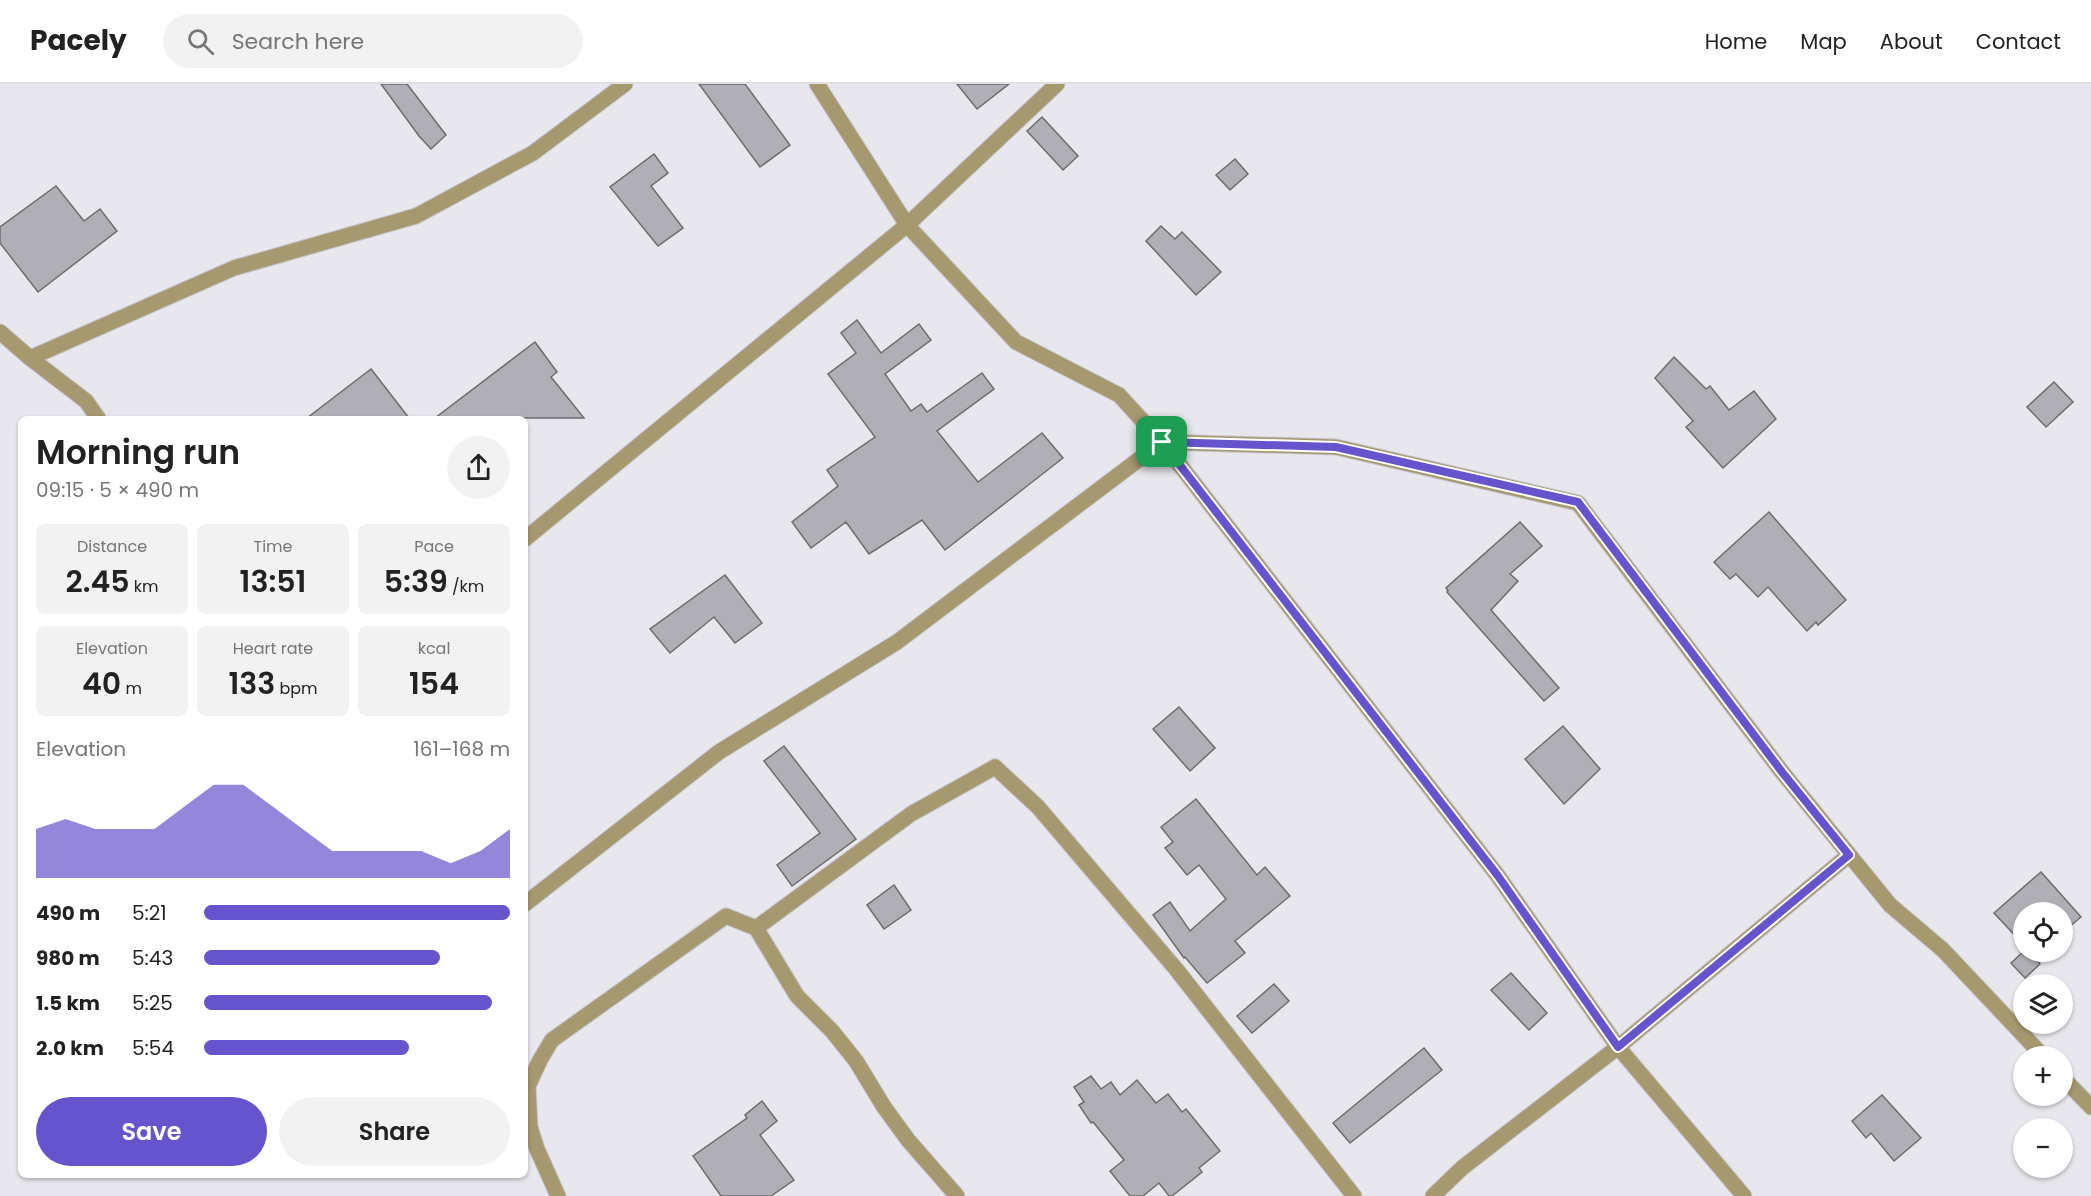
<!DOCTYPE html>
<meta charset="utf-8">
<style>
:root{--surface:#fff;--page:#f2f2f2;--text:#222;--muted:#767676;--line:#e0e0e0;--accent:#6654cd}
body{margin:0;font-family:Poppins,sans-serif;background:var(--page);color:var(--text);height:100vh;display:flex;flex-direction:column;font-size:22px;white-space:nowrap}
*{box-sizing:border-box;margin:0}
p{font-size:20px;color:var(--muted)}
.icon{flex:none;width:33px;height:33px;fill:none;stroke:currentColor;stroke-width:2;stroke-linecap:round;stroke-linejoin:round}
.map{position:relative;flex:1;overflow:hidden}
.panel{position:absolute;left:18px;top:332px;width:510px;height:762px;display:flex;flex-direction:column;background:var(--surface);border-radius:9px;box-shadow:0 2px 4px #0004}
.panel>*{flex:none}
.buttons{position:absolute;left:2013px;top:818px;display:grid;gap:12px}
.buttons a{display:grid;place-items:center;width:60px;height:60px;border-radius:50%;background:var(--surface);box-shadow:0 2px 4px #0004;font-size:30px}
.pin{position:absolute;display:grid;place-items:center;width:51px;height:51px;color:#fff;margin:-26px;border-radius:12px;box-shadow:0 3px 9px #0006}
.round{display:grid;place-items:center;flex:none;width:63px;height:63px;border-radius:32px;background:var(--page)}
.overview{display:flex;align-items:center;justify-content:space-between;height:102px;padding:0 18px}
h1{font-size:33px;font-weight:600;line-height:45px}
.metrics{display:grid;grid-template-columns:repeat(3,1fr);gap:9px;height:102px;padding:6px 18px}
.metrics div{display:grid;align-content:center;border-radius:9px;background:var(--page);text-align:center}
.metrics b{font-size:30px;font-weight:600}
.metrics small{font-size:16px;font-weight:400}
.metrics p{font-size:16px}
.chart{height:168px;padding:12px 18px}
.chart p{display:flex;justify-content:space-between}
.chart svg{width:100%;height:108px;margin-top:6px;fill:var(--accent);opacity:.7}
.cta{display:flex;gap:12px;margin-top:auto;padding:12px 18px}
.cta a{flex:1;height:69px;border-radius:36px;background:var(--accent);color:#fff;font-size:24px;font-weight:600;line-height:69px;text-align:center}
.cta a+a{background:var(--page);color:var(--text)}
ul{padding:0 18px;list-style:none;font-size:20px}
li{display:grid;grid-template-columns:96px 72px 1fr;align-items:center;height:45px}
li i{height:15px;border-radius:8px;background:var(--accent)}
header{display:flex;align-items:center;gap:36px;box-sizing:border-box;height:84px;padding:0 30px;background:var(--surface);border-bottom:2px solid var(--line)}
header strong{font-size:28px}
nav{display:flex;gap:33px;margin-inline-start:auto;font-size:21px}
.search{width:420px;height:54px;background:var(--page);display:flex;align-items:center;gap:15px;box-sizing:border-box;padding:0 21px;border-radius:33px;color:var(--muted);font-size:22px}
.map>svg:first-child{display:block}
.building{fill:#b0afb5;stroke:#6d6c71;stroke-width:1.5}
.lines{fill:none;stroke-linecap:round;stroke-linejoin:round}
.minor-casing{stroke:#c3c3c8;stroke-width:17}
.minor{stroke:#a6986f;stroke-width:15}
.route-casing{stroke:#fff;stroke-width:12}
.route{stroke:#6654cd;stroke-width:8}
</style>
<header>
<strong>Pacely</strong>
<div class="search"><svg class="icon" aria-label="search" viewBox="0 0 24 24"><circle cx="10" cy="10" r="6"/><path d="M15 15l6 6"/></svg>Search here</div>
<nav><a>Home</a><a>Map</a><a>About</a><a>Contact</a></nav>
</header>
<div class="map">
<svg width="2091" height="1112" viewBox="0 0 2091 1112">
<rect width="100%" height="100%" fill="#e7e7ed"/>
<g class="building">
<polygon points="381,0 407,0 446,51 431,65 419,52"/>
<polygon points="699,0 745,0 790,61 760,83"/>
<polygon points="957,0 1009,0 977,25"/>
<polygon points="1042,33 1078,72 1063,86 1027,47"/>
<polygon points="654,70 668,89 651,102 683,144 658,162 610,103"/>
<polygon points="1235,75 1248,90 1230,106 1216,91"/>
<polygon points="56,102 84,137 100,125 117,147 38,208 0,159 0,143"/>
<polygon points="1161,142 1175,155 1182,148 1221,188 1196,211 1146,157"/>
<polygon points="857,236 881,269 919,240 931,256 885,290 911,327 921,320 927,328 982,289 994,305 937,347 978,398 1042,349 1063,374 945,466 922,436 869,470 846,438 811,464 792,438 838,402 827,386 875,353 828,290 856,269 841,249"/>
<polygon points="535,258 557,288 551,293 584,334 435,334"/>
<polygon points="1674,273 1706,305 1710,302 1729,326 1754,307 1776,335 1723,384 1686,343 1693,337 1655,294"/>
<polygon points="371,285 409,334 307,334"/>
<polygon points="2054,298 2073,318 2046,343 2027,323"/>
<polygon points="1769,428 1846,516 1818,541 1816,538 1807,547 1768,503 1758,513 1736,490 1730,495 1714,478"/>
<polygon points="1520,438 1542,462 1510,490 1518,497 1491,526 1559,604 1544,617 1447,508 1448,507 1446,504"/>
<polygon points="725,491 762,539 735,559 714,533 670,569 650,545"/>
<polygon points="1179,623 1215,664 1190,687 1153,645"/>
<polygon points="1563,642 1600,685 1564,720 1525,675"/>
<polygon points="784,662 856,755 792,802 777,781 820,749 764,677"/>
<polygon points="1196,715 1257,791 1265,783 1290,812 1235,857 1245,869 1207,899 1185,873 1184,874 1153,831 1170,818 1190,847 1226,815 1199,781 1187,791 1165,764 1173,758 1161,743"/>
<polygon points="2041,788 2081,833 2062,849 2062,828 2024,828 2024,861 1994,829"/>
<polygon points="894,801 911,826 884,845 867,821"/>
<polygon points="2024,867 2028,867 2040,880 2025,894 2011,879"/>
<polygon points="1511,889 1547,929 1529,946 1491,906"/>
<polygon points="1274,900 1289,917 1252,949 1237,932"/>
<polygon points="1424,964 1442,986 1350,1059 1333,1039"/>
<polygon points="1091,992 1101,1005 1111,998 1120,1011 1137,996 1156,1019 1168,1010 1182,1028 1186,1025 1220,1067 1199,1084 1202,1088 1172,1112 1169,1112 1159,1099 1143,1112 1130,1112 1110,1087 1124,1076 1093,1038 1091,1039 1079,1021 1084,1018 1074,1003"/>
<polygon points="1882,1011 1921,1054 1894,1077 1871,1049 1866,1054 1852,1037"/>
<polygon points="762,1017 777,1037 760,1051 794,1096 771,1112 721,1112 693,1072 747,1034 745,1031"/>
</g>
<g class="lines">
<g class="minor-casing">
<g id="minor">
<polyline points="817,0 907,141 1016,258 1119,311 1162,358 1336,363 1578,419 1782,688 1890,821 1943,866 2043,972"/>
<polyline points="0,248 30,274 86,317 98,334"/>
<polyline points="30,274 234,184 416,132 533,69 625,0"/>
<polyline points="525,455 907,141 1057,0"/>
<polyline points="525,820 719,668 897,558 1162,358 1498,792 1618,963 1744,1112"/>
<polyline points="756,844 911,730 995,683 1038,723 1176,885 1354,1112"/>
<polyline points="2062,993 2091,1023"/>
<polyline points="558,1112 537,1065 530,1043 528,1002 540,976 552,956 726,832 756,844 797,912 832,947 856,977 884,1023 908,1056 957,1112"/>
<polyline points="1433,1112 1462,1084 1618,963 1849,771"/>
</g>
</g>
<use href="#minor" class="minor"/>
</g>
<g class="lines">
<g class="route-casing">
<polygon id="route" points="1162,358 1336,363 1578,418 1782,688 1849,771 1618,963 1498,792"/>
</g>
<use href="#route" class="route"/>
</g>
</svg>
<div class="buttons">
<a><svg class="icon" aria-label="locate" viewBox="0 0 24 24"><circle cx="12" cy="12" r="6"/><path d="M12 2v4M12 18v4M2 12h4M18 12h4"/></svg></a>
<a><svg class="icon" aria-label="layers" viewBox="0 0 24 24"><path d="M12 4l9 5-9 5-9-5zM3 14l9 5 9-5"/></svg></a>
<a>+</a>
<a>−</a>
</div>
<div class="pin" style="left:1162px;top:358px;background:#1e9e55"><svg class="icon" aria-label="arrive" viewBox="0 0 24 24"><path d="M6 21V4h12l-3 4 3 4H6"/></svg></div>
<section class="panel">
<div class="overview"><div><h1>Morning run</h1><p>09:15 · 5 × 490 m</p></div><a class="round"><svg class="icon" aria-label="share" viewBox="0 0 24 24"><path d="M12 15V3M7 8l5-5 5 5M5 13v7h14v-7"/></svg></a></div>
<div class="metrics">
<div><p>Distance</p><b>2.45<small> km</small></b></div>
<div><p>Time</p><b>13:51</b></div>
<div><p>Pace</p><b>5:39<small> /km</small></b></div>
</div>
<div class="metrics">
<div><p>Elevation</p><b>40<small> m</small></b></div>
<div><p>Heart rate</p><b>133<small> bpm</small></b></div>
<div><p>kcal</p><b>154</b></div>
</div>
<div class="chart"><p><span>Elevation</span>161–168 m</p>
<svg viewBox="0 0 160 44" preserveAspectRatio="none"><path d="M0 44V24L10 20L20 24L30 24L40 24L50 15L60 6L70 6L80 15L90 24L100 33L110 33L120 33L130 33L140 38L150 33L160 24V44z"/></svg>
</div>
<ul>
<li><b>490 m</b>5:21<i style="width:100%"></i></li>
<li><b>980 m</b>5:43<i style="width:77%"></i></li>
<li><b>1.5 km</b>5:25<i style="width:94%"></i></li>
<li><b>2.0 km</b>5:54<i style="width:67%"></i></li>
</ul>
<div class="cta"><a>Save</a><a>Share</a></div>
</section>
</div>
